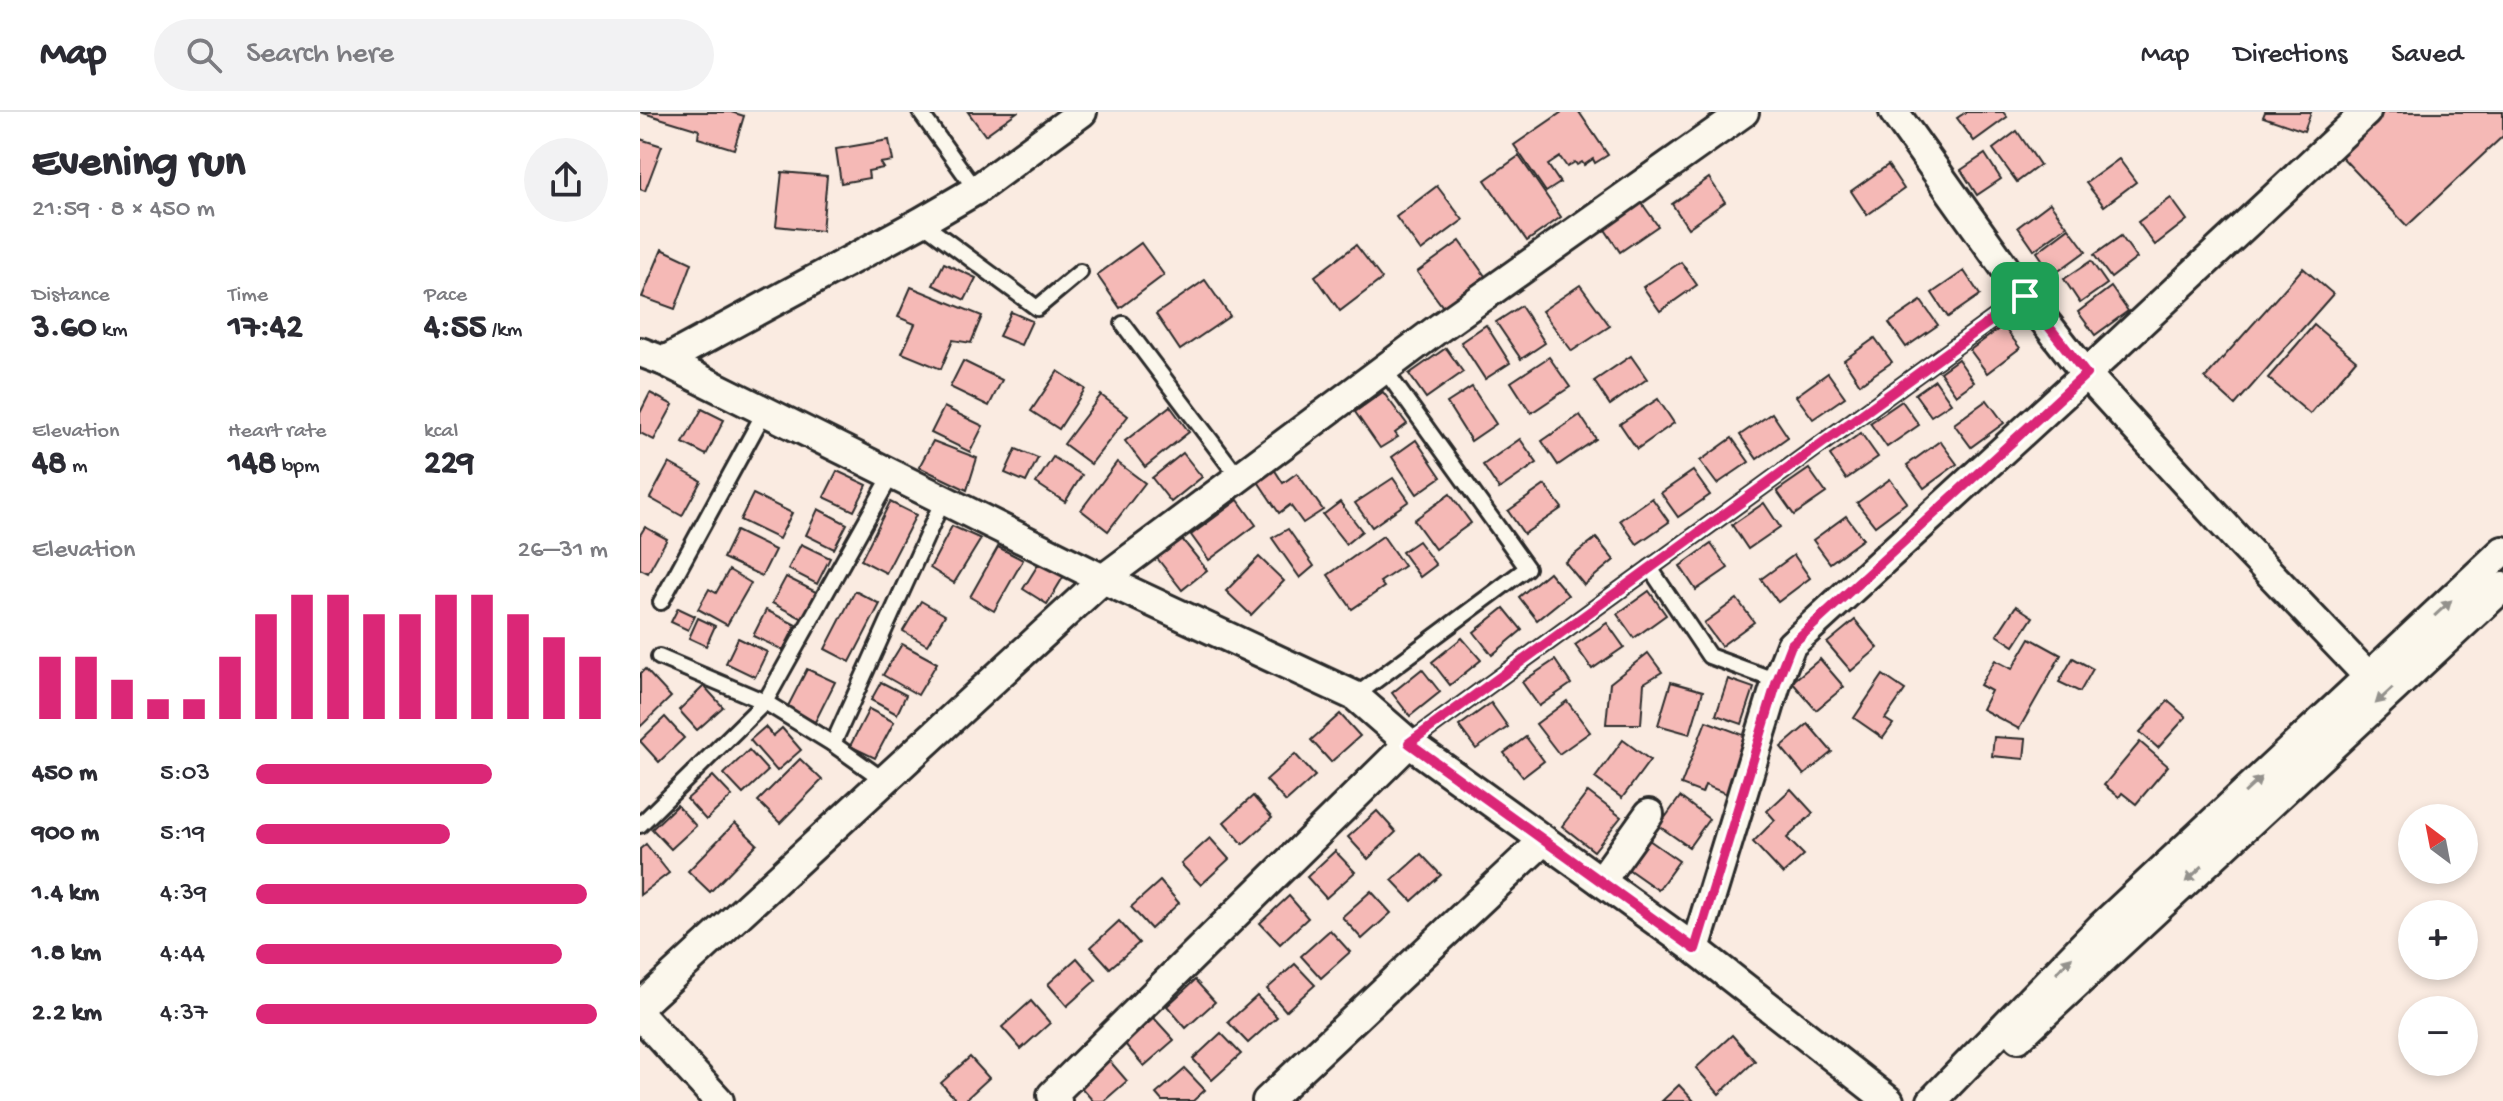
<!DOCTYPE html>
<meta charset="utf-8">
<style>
:root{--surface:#fff;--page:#f2f2f3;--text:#2b2b33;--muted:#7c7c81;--line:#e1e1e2;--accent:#db2777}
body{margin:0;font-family:"Gochi Hand",sans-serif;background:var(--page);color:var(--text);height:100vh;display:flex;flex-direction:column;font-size:30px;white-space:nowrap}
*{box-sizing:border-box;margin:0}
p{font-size:26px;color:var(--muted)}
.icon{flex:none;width:44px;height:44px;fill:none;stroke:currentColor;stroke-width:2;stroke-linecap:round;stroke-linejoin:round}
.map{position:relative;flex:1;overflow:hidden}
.details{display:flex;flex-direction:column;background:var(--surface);width:640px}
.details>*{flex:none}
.needle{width:52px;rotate:328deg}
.tools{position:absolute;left:1758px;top:692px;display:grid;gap:16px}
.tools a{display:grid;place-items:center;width:80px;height:80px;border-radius:50%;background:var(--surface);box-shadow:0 4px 12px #0003;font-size:40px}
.pin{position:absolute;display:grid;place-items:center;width:68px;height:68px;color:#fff;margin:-34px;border-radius:16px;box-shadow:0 4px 12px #0006}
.round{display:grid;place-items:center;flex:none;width:84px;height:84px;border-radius:42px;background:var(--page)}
.head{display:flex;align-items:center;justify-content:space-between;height:136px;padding:0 32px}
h1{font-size:44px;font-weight:700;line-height:60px}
.stats{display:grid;grid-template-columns:repeat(3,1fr);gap:12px;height:136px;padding:8px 32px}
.stats div{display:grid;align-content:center}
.stats b{font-size:34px;font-weight:700}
.stats small{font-size:22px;font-weight:400}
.stats p{font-size:22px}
.chart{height:224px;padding:16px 32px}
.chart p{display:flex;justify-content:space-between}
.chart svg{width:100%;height:144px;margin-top:8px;stroke:var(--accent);stroke-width:6}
ul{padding:0 32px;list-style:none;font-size:26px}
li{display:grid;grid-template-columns:128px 96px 1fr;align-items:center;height:60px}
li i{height:20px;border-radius:10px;background:var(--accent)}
header{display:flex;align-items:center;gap:48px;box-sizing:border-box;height:112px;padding:0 40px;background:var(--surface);border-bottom:2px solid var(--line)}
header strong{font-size:38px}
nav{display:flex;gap:44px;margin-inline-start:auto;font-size:28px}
.search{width:560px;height:72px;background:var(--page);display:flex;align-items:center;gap:20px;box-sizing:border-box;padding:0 28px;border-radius:44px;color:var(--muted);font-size:30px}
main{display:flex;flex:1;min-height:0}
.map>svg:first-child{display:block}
.building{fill:#f5b9b6;stroke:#2b2b2b;stroke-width:2}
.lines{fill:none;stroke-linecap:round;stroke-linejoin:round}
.lane-casing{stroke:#2b2b2b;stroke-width:20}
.street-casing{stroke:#2b2b2b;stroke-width:34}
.lane{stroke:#fbf7ec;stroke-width:14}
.street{stroke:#fbf7ec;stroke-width:28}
.oneway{fill:#93918c}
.route-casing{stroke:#fff;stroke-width:16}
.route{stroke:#db2777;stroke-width:10}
</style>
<header>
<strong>Map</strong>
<div class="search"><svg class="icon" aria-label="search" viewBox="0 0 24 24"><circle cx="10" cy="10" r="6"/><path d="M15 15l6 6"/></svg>Search here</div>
<nav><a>Map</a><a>Directions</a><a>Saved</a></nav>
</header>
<main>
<section class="details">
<div class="head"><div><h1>Evening run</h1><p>21:59 · 8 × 450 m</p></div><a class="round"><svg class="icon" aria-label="share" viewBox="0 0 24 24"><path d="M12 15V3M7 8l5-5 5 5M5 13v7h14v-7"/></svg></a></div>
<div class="stats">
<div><p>Distance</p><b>3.60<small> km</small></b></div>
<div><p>Time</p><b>17:42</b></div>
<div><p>Pace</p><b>4:55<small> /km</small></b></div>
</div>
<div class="stats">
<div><p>Elevation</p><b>48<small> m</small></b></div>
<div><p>Heart rate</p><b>148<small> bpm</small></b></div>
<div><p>kcal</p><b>229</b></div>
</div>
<div class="chart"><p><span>Elevation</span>26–31 m</p>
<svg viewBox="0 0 160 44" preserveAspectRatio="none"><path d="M5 44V25M15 44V25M25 44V32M35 44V38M45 44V38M55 44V25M65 44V12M75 44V6M85 44V6M95 44V12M105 44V12M115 44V6M125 44V6M135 44V12M145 44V19M155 44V25"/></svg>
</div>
<ul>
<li><b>450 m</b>5:03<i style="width:67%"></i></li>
<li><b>900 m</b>5:19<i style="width:55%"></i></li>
<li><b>1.4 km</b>4:39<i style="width:94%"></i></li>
<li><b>1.8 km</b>4:44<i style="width:87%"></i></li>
<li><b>2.2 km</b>4:37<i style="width:97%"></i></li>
</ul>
</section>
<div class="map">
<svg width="1863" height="989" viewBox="0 0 1863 989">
<rect width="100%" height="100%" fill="#faebe1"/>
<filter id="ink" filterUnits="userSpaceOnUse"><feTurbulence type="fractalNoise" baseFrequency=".0125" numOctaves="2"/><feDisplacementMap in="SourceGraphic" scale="16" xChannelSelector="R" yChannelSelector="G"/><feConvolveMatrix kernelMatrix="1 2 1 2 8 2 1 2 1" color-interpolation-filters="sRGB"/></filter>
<g filter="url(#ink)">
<g class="building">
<polygon points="0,0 91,0 104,4 94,37 58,26 59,18"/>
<polygon points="328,0 377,0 345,23"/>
<polygon points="922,0 939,0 968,43 955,51 953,47 944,53 942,50 937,53 935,50 927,55 920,45 908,53 920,71 906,80 874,33"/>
<polygon points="1326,0 1363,0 1367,5 1334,29 1317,6"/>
<polygon points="1625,0 1671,0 1664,19 1623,5"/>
<polygon points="1744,0 1863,0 1863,24 1767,114 1699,42"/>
<polygon points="1377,19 1400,53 1377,70 1353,37"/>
<polygon points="0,27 22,34 5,79 0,77"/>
<polygon points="249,28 253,49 240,51 243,56 228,59 229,66 201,71 196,37"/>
<polygon points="1345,42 1361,67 1337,83 1321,58"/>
<polygon points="879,44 921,105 887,129 845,68"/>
<polygon points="1479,47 1496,70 1464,94 1446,71"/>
<polygon points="1248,53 1264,77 1227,103 1211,79"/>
<polygon points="142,60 187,64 182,119 136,114"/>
<polygon points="1069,66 1085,90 1048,116 1032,92"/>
<polygon points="797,74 823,108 781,139 756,105"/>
<polygon points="1531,86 1547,108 1515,133 1498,110"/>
<polygon points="1001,90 1018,114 980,140 964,116"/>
<polygon points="1410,91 1427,114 1394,138 1378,115"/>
<polygon points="1429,116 1446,139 1413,163 1397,140"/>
<polygon points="1481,124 1497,146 1471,166 1454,143"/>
<polygon points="820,129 845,164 803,195 777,160"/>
<polygon points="501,131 524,163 480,196 457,163"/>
<polygon points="716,133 742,167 700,199 675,164"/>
<polygon points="22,137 52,151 35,197 2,185"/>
<polygon points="1451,149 1467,172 1440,191 1424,167"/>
<polygon points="1041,150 1057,173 1020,199 1003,175"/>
<polygon points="304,151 336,166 325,188 293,173"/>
<polygon points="1663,156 1693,182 1595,293 1565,266"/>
<polygon points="1324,159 1340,183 1308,205 1292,181"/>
<polygon points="565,168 590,204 540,238 516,202"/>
<polygon points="940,173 970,214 932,239 902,199"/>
<polygon points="271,175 342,204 331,231 313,228 301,257 262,241 275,212 258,205"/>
<polygon points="1471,175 1488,199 1455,223 1438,200"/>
<polygon points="1281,189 1298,213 1266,235 1249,211"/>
<polygon points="881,194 905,231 881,247 856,210"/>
<polygon points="371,200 392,209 381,233 359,224"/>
<polygon points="846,213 870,251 845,267 821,230"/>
<polygon points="1674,213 1716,248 1670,302 1628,266"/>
<polygon points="1363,214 1380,236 1347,261 1330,238"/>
<polygon points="1235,226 1252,250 1220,272 1204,248"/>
<polygon points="806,236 823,260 786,286 769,262"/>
<polygon points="991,244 1007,267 970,293 954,269"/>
<polygon points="909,245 930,275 891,301 871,270"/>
<polygon points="1318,247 1334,270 1316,283 1300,260"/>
<polygon points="323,249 362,268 349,294 310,275"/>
<polygon points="418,259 445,277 419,317 391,299"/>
<polygon points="1188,261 1205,285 1173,307 1156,284"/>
<polygon points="1295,268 1311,291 1291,304 1275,282"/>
<polygon points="832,275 856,312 831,329 807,291"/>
<polygon points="743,280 767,312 755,321 758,325 740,336 715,300"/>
<polygon points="10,281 33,293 14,328 0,321 0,301"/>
<polygon points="461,283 488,304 451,352 424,332"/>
<polygon points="1018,287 1034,311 997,337 980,312"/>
<polygon points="1347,288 1364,311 1331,335 1314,312"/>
<polygon points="1262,289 1279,313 1247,335 1230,311"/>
<polygon points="530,294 549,320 505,355 485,329"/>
<polygon points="304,295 343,314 330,340 291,321"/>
<polygon points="62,297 84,308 66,343 43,331"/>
<polygon points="1132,301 1148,325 1117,347 1100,323"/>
<polygon points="940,303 956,327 918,353 902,329"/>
<polygon points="1221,321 1238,345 1206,367 1190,343"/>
<polygon points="1092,326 1109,350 1077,372 1060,349"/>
<polygon points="880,327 897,351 859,377 843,353"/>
<polygon points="776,328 801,365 777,382 752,345"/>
<polygon points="293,329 337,346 327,378 279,355"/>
<polygon points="1300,329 1317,352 1284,376 1267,353"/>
<polygon points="376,337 398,346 386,370 365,361"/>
<polygon points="543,341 562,365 531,390 512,366"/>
<polygon points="413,345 442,363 425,390 396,371"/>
<polygon points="477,350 505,371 468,419 441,398"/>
<polygon points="29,351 61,369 42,404 10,386"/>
<polygon points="634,357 643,371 657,361 683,398 663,411 650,393 639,401 617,368"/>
<polygon points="1169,357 1186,381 1154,403 1137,379"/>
<polygon points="197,359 227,373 214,399 184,385"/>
<polygon points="1053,359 1070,383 1038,405 1021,381"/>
<polygon points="753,366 769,389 732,415 715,391"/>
<polygon points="1250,367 1267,390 1235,414 1217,391"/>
<polygon points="905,373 922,396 884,422 868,399"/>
<polygon points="113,382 152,401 139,427 100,408"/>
<polygon points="810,382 831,411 795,437 774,408"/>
<polygon points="1012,386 1029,410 997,432 980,408"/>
<polygon points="598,388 616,413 569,448 551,423"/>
<polygon points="250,390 276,403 246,461 221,448"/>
<polygon points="700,390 722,419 706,432 683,403"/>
<polygon points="1124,391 1140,415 1108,437 1092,413"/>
<polygon points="178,397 207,412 194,437 166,423"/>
<polygon points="1206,404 1223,427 1190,451 1173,428"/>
<polygon points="312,414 341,427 314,471 290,456"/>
<polygon points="5,415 27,427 8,461 0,457 0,423"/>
<polygon points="648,417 674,454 660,466 632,426"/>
<polygon points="96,419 135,438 122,464 83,446"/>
<polygon points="743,424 764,454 740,470 744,475 712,497 688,463"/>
<polygon points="956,426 974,448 944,473 925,450"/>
<polygon points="542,427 567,458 542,478 517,446"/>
<polygon points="778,429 796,453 780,465 762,440"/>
<polygon points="161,432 190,446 177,472 148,457"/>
<polygon points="1071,432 1088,456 1056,478 1040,454"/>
<polygon points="358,435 383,448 354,499 330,485"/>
<polygon points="1154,443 1170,466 1138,490 1121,467"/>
<polygon points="619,445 644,469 611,503 586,479"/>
<polygon points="401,448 425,462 407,492 383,477"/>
<polygon points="89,458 111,471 87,513 58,497 69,477 76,481"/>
<polygon points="909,460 928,483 897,508 879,485"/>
<polygon points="146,465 176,480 163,507 132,491"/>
<polygon points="215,479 240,492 210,550 185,537"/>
<polygon points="1009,479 1026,503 994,526 977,502"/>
<polygon points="1097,487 1114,510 1081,534 1064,511"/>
<polygon points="281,489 305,503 287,533 263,519"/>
<polygon points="1376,494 1393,505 1374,534 1357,523"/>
<polygon points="38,496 55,504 48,518 31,510"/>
<polygon points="864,496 882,518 852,543 834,520"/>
<polygon points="126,498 156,513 143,538 113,524"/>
<polygon points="58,506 75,514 66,534 49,526"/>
<polygon points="1215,508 1238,536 1211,559 1187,531"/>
<polygon points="967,511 984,535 952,557 935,533"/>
<polygon points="98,526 127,540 115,565 86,551"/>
<polygon points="822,526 841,548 810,573 792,550"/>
<polygon points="1390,526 1421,543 1379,617 1342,597 1351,579 1340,573 1355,548 1372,557"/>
<polygon points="262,532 297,551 278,583 243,563"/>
<polygon points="1008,541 1022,560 1004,571 1001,612 966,612 970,571"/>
<polygon points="1433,546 1453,557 1440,580 1419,570"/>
<polygon points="1180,547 1204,575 1176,598 1152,570"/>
<polygon points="915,548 931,572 899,594 882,570"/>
<polygon points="5,557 31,585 0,615 0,562"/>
<polygon points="167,557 195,570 175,610 147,596"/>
<polygon points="782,557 800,580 770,604 752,581"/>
<polygon points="1243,563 1265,578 1245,607 1253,612 1243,626 1214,606"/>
<polygon points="1088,567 1114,576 1102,612 1076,603"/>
<polygon points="241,570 266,583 257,602 231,588"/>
<polygon points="1031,570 1063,579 1050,622 1018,613"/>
<polygon points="64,574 83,595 57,618 39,598"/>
<polygon points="927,589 950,620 919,642 896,612"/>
<polygon points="1528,589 1546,605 1518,636 1500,620"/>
<polygon points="851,591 868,615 836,637 819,614"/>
<polygon points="229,597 254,610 235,646 210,634"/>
<polygon points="700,602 720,624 691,650 671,628"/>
<polygon points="25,605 44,626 19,650 0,629"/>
<polygon points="1066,609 1109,625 1087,682 1065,673 1062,681 1041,673"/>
<polygon points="1168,612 1192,640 1164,663 1141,635"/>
<polygon points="125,615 133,624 142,616 161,638 137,659 110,628"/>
<polygon points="886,625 904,649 883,665 864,641"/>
<polygon points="1354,625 1386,627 1384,647 1352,644"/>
<polygon points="983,628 1010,648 982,686 955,666"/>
<polygon points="1500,630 1528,654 1496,692 1482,681 1479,685 1464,673"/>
<polygon points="109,638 128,659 103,682 84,662"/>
<polygon points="655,642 675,664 646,690 626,668"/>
<polygon points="160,647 182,668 140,711 118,689"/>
<polygon points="73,664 92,684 66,708 47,687"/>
<polygon points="1151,677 1173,701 1147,726 1164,743 1143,762 1113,730 1135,708 1127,699"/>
<polygon points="948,680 981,705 954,739 922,714"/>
<polygon points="613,684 632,706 603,732 584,710"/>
<polygon points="1040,685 1069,707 1049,735 1019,714"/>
<polygon points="37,693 56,714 31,737 12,717"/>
<polygon points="737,699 756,720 728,747 708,725"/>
<polygon points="95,711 117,732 70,780 48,759"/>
<polygon points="570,726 589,747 561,773 541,752"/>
<polygon points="1009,728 1039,749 1018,778 988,757"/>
<polygon points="6,732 29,761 0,783 0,737"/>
<polygon points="695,739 715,760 686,786 667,765"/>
<polygon points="781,742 801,763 772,789 752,768"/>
<polygon points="520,769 539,791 511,817 491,795"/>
<polygon points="731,779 751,801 722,827 702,805"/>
<polygon points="649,784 668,806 640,832 620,811"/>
<polygon points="479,809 499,831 470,856 451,835"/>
<polygon points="690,818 710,840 681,866 661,844"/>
<polygon points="437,846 456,868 427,894 408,872"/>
<polygon points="655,852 675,873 646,899 627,877"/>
<polygon points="555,868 575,890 546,916 527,894"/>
<polygon points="617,884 637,905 608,931 588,910"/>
<polygon points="391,889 410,911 381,937 362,915"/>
<polygon points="514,906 534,928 504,954 485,932"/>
<polygon points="581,921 601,942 572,968 553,947"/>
<polygon points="1092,923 1115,949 1079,982 1056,956"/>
<polygon points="330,945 349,966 324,989 317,989 301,971"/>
<polygon points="468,947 487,969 464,989 453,989 439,973"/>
<polygon points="545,957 565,978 553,989 522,989 516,982"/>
<polygon points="1039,973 1054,989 1022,989"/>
</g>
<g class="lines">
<g class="lane-casing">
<g id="lane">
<polyline points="280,0 336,78"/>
<polyline points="281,110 397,196 440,160"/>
<polyline points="483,212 599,366"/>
<polyline points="1010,456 1069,544 1137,569"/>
<polyline points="21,490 125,299"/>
<polyline points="19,545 125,590 193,632 245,669"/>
<polyline points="715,584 887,456 744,257"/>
<polyline points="769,631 1385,184"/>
<polyline points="193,632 303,388"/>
<polyline points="0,713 125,590 252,362"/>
</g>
</g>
<g class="street-casing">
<g id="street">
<polyline points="1254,0 1385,184 1446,262 1600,430 1729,565"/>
<polyline points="0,240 24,249 463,467 715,584 769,631 1055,837 1249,989"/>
<polyline points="24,249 281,110 336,78 442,0"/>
<polyline points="961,769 1009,702"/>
<polyline points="1055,837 1137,569 1151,533 1446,262 1726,0"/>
<polyline points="0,894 463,467 795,219 1104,0"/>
<polyline points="0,903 79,989"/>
<polyline points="1378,926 1863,475"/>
<polyline points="417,989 412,983 769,631"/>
<polyline points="627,989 903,729"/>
<polyline points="1292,989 1461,815 1863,439"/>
</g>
</g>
<use href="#lane" class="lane"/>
<use href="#street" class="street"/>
</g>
<defs><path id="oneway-solid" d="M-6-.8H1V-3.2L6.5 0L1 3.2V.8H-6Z" transform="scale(2)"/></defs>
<g class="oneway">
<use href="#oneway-solid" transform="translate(1803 496) rotate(-43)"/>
<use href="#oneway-solid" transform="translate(1744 584) rotate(137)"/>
<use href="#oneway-solid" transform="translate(1613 673) rotate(-43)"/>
<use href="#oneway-solid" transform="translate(1554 762) rotate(137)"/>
<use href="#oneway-solid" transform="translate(1424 853) rotate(-46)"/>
</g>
</g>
<g class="lines" filter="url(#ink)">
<g class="route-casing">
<polygon id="route" points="1385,184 1446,262 1151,533 1137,569 1055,837 769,631"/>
</g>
<use href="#route" class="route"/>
</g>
</svg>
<div class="tools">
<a><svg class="needle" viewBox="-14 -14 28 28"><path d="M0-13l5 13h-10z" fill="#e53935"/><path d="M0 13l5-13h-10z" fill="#7c7c81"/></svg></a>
<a>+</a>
<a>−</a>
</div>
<div class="pin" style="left:1385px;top:184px;background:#1e9e55"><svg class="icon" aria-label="arrive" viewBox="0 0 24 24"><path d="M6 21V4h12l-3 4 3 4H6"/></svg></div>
</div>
</main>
